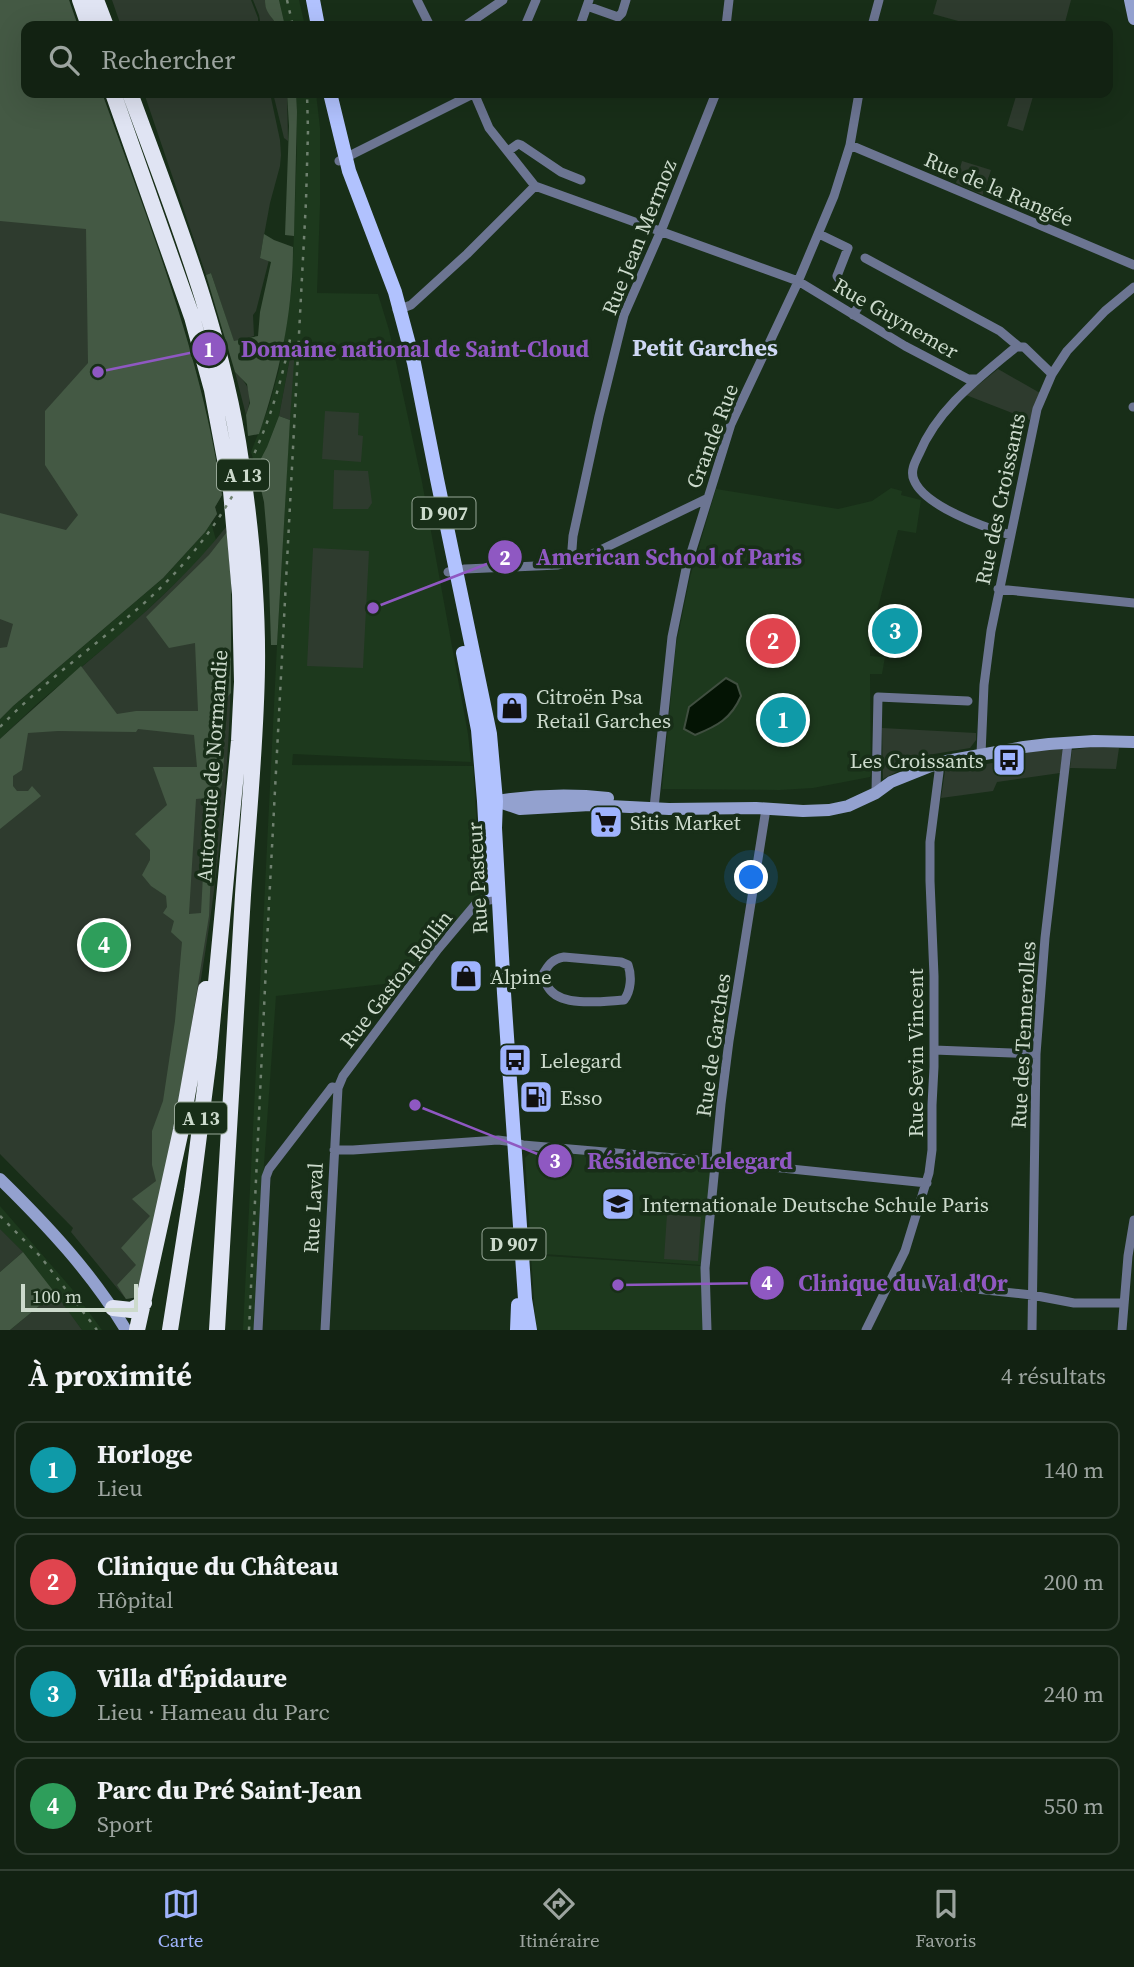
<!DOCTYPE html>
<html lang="fr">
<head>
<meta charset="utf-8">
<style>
  body { margin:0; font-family:"Source Serif 4",serif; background:#1f2f20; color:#f1f3f6 }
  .scale { position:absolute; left:21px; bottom:18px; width:117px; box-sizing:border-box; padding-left:7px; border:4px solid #ccdacc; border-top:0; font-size:19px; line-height:24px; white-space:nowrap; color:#ccdacc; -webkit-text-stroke:5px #182e18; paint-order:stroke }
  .you { position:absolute; left:752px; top:878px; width:24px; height:24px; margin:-18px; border:5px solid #fff; border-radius:50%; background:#1a73e8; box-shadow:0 0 0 10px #1a73e833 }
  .badge { display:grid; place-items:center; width:46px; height:46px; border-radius:50%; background:#9fb3fd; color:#fff; font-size:23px; font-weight:700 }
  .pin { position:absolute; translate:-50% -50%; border:4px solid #fff; box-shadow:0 2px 7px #0006 }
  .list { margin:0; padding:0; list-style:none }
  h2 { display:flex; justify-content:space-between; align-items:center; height:91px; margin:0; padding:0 28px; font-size:30px }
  h2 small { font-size:23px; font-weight:400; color:#9ca49f }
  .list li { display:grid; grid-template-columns:46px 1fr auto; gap:21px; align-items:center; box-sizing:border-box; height:98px; margin:0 14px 14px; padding:0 14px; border:2px solid #313f32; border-radius:14px }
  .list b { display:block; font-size:26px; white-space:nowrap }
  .list p { margin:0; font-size:23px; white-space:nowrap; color:#9ca49f }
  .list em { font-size:23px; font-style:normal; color:#9ca49f }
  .icon { flex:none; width:38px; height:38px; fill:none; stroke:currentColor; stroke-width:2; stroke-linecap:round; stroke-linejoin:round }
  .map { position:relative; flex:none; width:1134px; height:1330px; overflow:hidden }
  .search { position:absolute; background:#122212; box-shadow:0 7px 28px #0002; left:21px; right:21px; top:21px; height:77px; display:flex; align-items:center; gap:18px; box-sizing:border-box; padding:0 24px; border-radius:14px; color:#9ca49f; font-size:26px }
  .sheet { height:539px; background:#122212 }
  nav { display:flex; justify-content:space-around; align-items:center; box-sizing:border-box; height:98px; border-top:2px solid #313f32; background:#122212; font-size:19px; color:#9ca49f }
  nav a { display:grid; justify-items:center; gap:4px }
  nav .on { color:#9fb3fd }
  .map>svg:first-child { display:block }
  .built { fill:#1d391d }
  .green { fill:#2e3b2e }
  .forest { fill:#445944; fill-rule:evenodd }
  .water { fill:#041404; stroke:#404f40; stroke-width:2 }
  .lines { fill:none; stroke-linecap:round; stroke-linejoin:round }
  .street { stroke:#6c7592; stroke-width:9 }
  .secondary { stroke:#93a1cf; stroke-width:12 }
  .primary { stroke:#b1c2fe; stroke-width:14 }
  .highway { stroke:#e0e4f3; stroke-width:16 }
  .rail { stroke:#708270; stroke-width:2.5; stroke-dasharray:3.5 7; stroke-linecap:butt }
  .labels { text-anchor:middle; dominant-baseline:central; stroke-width:7; stroke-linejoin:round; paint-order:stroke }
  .shield { fill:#182e18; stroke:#96a696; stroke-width:2 }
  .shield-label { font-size:19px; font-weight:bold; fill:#ccdacc }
  .street-label { font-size:21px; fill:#ccdacc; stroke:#182e18 }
  .poi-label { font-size:21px; fill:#ccdacc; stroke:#182e18; text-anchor:start }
  .quarter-label { font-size:24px; font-weight:bold; fill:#cfd8f4; stroke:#182e18 }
  .leader { fill:none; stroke:#8f58c2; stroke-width:2.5 }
  .callout-dot { fill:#8f58c2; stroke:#182e18; stroke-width:2.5 }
  .mark-label { font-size:21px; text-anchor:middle; font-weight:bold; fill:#fff }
  .callout-label { font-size:23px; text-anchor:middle; font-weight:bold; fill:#8f58c2; stroke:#182e18; stroke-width:7; stroke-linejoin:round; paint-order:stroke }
</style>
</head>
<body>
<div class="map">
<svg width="1134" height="1330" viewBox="0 0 1134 1330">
  <rect width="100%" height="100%" fill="#182e18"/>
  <path class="built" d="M279,0H299L305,26H285Z
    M296,93H316L320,128V205L317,293L378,294L389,330L422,482L468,734L471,762L293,754L292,765L473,766L481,892L411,981L276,996L264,1164L255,1330H243L277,645L294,347H292L279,416L267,447L256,468L251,452L269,406L279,370L292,286L297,147Z
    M891,488L902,491L901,495L921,500L916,533L898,530L870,638V656L885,657L882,674H870L871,774L870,777L813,788L779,790L662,789L676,645L690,577L716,489L838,509L872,501Z
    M211,522L216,540L201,559L127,629L38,703L0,739V719L13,706L163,578L186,553Z
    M534,1149L705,1165L711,1174L701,1265L544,1254L530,1234L525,1158Z
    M0,1206L72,1289L102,1330H82L23,1252L0,1229Z
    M531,1255L702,1266L704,1330H536Z"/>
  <path class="green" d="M0,0H69L78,26H26V93H102C150,226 200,354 222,495L215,507L217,514L205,532L163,578L13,706L0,719Z
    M112,0H251L258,18V26H121Z
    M253,0H265C266,14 272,15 277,26H261L259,15Z
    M937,0H1071L1064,26H976L933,14Z
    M144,93H270L280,140L281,155L280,166L270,203L260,257L269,260L256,311L253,315L254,336L234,342L211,273L206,275Z
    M273,93H287L288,141L284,138Z
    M1017,93H1034L1023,131L1007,126Z
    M962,161L991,170L983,195L956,183Z
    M292,347H295L290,420L279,416Z
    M998,369L1040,393L1030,420L966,395Z
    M235,372C250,385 253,396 246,415Z
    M325,411L359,413L358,435L363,436L361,462L322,459Z
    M334,470L368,471L372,503L368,509H333Z
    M226,527C241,699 221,870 191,1038C183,1087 176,1136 165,1184C157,1222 147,1260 138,1297L126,1299L71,1232L73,1228L0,1154V739C75,668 162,608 226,527Z
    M313,548L369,551L363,668L307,666Z
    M882,728L976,733V740L970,748L928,755L883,779Z
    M1092,747L1119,748L1116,769L1070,768L1072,750Z
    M1061,749L1063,750L1060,773L997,782L993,791L941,798L945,771L1010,760L1027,752Z
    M667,1214L701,1217L698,1261L664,1259Z
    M0,1229L23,1252L0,1272Z
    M55,1293L82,1330H10Z"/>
  <path class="forest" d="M0,0H69L78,26H26V93H102C150,226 201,354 222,495L215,507L217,514L205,532L163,578L13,706L0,719V648L7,647L13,624L0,619V513L66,530L78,515L45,465V411L88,363L86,229L0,221Z
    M265,0H279L285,26H277C272,15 265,14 265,0Z
    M287,93H296L297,112L294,236L285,235L289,126Z
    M264,234L274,240L293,247C293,311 280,373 259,434L248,436L246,415L250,403L247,384L235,372L206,275L211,273L234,341L258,336L260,312L271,262L260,258Z
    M279,416L290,420L277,645H271L268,549L264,502L256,468L267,447Z
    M227,532L231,582V693L220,704L224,757L222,785L214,799L209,916L166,1183L138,1297L126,1299L117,1285L136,1265L121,1248L150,1216L132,1199L156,1181L152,1165V1131L163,1101L175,1021L182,942L171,932L174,921L163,913L167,907L166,896L151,886L142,875L150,860V850L135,834L167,805L153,767H197L194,735L138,729L136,732L58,731L28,733L22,770L13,776V786L17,791H28L32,786L41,796L0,829V739L81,666L117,714L136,711H198L195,643L169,648L146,617L209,555ZM207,798L201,913L189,914L196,799Z
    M23,1252L55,1293L10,1330H0V1272Z"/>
  <path class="water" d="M726,678L737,684L741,696C731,719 717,726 695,735L684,729L689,707Z"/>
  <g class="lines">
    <path class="street" d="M417,0L430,26
      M587,6L618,17L622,13L626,0
      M465,26L503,0
      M525,26L536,0
      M580,26L589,0
      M726,26L729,0
      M872,26L879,0
      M474,93L489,128L535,186L798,281L905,346L968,379H977
      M850,145L1134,265
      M508,151L518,144L521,145L561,172L581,180
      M339,161L475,93
      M819,234L848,248L837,276C843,287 856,293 860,304L853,315
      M865,258L1000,331L1018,346
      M397,310L411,305L467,254L535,186
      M1133,407H1134
      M1010,535C984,527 924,506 914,480C910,471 915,462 919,454C938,408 979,378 1016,347H1024L1052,374
      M571,562L573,536L599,416L624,315L663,226L716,93
      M448,572L465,569L558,565L586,557L706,499
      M998,589L1134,603
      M981,754L984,685L991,631L1037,409L1052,374L1067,351L1105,311L1134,287
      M876,793L878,697L968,701
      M654,808L672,637L686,569L731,424L797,284L834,196L850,145L859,93
      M564,957L621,962L628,965C632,976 631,991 624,1000C605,1001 565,1007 551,991C547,987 545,981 542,976C548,965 552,959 564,957Z
      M495,976H542
      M934,1050L1036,1054
      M334,1150H353L498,1140L514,1142L523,1145L722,1162L927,1183
      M891,1280L1032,1295L1074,1303H1124
      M258,1330L266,1177L269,1169L329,1091L332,1087L338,1088
      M325,1330L338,1088L343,1076L438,949L475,905L482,900H490
      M707,1330L705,1268L721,1104L729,1041L766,809
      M866,1330L905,1251L929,1173L932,1150V1105L934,1067V976L930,881V842L939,772L937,764
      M1032,1330L1036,1054L1045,938L1068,742
      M1122,1330L1128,1256L1134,1220"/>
    <path class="secondary" d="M1130,0L1134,19
      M496,801L520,809L590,805L669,809L756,808L803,811L829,810L848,806L876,793L891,782L941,762L1024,747L1049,744L1094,741L1134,742
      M497,801C534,795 571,794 608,798
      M0,1179C47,1225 92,1273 126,1330"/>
    <path class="primary" d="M313,0L318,26
      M330,93L349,171L395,292L414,363L437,479L490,734L496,801L495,828L504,993L525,1299L530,1330
      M463,653L478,730L484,801L489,890
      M517,1330L518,1305"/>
    <path class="highway" d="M80,0L89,26
      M96,0L106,26
      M113,93L192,317L212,390L231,491L240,594L242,682L239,741L219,951L209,1057L192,1190L170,1330
      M130,93C174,213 223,334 241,461C251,529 258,599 257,668C256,744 248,820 243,895C234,1040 225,1185 217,1330
      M113,1308L131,1310L144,1303
      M137,1330L181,1130L206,989"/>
    <path class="rail" d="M287,0L293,26
      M0,727C43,682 95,646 142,605C225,532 271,441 291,334
      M0,1216L40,1256L97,1330
      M249,1330L268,923L306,201L308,131L307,93"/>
  </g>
  <defs>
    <symbol id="shop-square" viewBox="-11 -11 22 22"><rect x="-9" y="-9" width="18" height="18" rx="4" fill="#9fb3fd" stroke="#182e18"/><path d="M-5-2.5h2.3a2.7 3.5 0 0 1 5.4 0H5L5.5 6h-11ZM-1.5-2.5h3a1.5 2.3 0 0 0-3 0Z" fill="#111"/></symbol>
    <symbol id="bus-square" viewBox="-11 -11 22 22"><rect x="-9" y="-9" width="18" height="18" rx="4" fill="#9fb3fd" stroke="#182e18"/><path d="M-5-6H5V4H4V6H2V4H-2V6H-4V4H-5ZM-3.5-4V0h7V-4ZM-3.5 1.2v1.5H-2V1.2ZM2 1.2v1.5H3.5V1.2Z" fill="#111"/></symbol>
    <symbol id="supermarket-square" viewBox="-11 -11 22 22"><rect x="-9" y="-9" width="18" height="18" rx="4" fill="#9fb3fd" stroke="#182e18"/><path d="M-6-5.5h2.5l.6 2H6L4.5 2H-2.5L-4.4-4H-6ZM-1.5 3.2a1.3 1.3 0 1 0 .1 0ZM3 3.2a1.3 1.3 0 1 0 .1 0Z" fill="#111"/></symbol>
    <symbol id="fuel-square" viewBox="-11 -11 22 22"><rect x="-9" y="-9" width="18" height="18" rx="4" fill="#9fb3fd" stroke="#182e18"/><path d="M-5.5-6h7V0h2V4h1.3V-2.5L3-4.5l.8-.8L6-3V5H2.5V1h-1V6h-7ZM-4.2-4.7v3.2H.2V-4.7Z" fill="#111"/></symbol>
    <symbol id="school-square" viewBox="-11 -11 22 22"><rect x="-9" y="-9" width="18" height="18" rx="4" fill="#9fb3fd" stroke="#182e18"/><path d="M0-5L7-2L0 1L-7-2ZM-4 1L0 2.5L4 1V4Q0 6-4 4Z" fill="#111"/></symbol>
  </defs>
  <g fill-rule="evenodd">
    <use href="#shop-square" x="493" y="689" width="38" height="38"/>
    <use href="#bus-square" x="990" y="741" width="38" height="38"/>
    <use href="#supermarket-square" x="587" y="803" width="38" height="38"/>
    <use href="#shop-square" x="447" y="957" width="38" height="38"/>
    <use href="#bus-square" x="496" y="1041" width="38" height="38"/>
    <use href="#fuel-square" x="517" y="1078" width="38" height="38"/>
    <use href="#school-square" x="599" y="1185" width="38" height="38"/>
  </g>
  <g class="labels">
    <g class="shield">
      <rect x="217" y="459.5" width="52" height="31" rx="5"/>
      <rect x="412.5" y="497.5" width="63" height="31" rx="5"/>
      <rect x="175" y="1102.5" width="52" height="31" rx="5"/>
      <rect x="482.5" y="1228.5" width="63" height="31" rx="5"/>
    </g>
    <g class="shield-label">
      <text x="243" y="475">A 13</text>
      <text x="444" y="513">D 907</text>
      <text x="201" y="1118">A 13</text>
      <text x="514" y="1244">D 907</text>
    </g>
    <g class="street-label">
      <text transform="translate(999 189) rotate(23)">Rue de la Rangée</text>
      <text transform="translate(639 237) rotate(-68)">Rue Jean Mermoz</text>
      <text transform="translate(896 318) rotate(30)">Rue Guynemer</text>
      <text transform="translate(712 436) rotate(-69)">Grande Rue</text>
      <text transform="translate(1000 499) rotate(-78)">Rue des Croissants</text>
      <text transform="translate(212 766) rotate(-86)">Autoroute de Normandie</text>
      <text transform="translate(477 878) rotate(-93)">Rue Pasteur</text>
      <text transform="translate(396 979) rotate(-52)">Rue Gaston Rollin</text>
      <text transform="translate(1023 1035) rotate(-87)">Rue des Tennerolles</text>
      <text transform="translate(713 1045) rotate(-82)">Rue de Garches</text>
      <text transform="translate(915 1053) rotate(-90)">Rue Sevin Vincent</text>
      <text transform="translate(313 1208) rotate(-87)">Rue Laval</text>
    </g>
    <g class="poi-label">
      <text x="536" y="696">Citroën Psa<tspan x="536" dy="24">Retail Garches</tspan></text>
      <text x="984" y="760" text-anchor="end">Les Croissants</text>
      <text x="630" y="822">Sitis Market</text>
      <text x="490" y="976">Alpine</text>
      <text x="540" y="1060">Lelegard</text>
      <text x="560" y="1097">Esso</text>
      <text x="642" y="1204">Internationale Deutsche Schule Paris</text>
    </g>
    <g class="quarter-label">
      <text x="705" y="347">Petit Garches</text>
    </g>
  </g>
  <path class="leader" d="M98 372L209 349M373 608L505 557M415 1105L555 1161M618 1285L767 1283"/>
  <g class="callout-dot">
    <circle cx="98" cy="372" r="7"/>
    <circle cx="373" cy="608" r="7"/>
    <circle cx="415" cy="1105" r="7"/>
    <circle cx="618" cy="1285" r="7"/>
    <circle cx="209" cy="349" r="18"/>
    <circle cx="505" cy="557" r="18"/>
    <circle cx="555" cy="1161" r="18"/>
    <circle cx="767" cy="1283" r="18"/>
  </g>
  <g class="mark-label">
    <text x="209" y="357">1</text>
    <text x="505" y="565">2</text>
    <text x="555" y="1168">3</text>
    <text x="767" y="1290">4</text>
  </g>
  <g class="callout-label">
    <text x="415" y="357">Domaine national de Saint-Cloud</text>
    <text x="669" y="565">American School of Paris</text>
    <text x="690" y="1169">Résidence Lelegard</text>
    <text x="903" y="1291">Clinique du Val d'Or</text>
  </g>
</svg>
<div class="scale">100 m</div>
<div class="you"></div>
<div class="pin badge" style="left:783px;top:720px;background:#0f9aa8">1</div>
<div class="pin badge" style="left:773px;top:641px;background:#e0444e">2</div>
<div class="pin badge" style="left:895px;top:631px;background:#0f9aa8">3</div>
<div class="pin badge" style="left:104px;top:945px;background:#2e9e5b">4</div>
<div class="search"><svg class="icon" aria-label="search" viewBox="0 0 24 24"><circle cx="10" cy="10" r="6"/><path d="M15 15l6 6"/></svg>Rechercher</div>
</div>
<section class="sheet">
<h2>À proximité<small>4 résultats</small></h2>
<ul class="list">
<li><span class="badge" style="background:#0f9aa8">1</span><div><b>Horloge</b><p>Lieu</p></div><em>140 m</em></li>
<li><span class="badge" style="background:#e0444e">2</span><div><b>Clinique du Château</b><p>Hôpital</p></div><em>200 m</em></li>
<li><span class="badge" style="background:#0f9aa8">3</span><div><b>Villa d'Épidaure</b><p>Lieu · Hameau du Parc</p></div><em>240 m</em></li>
<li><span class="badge" style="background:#2e9e5b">4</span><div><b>Parc du Pré Saint-Jean</b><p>Sport</p></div><em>550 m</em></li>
</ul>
</section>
<nav>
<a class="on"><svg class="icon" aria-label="map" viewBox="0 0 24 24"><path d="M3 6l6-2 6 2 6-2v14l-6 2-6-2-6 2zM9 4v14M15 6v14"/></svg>Carte</a>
<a><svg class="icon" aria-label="directions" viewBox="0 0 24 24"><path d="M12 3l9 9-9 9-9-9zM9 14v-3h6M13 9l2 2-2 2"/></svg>Itinéraire</a>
<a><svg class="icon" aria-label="saved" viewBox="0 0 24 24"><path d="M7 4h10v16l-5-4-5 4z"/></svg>Favoris</a>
</nav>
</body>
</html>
